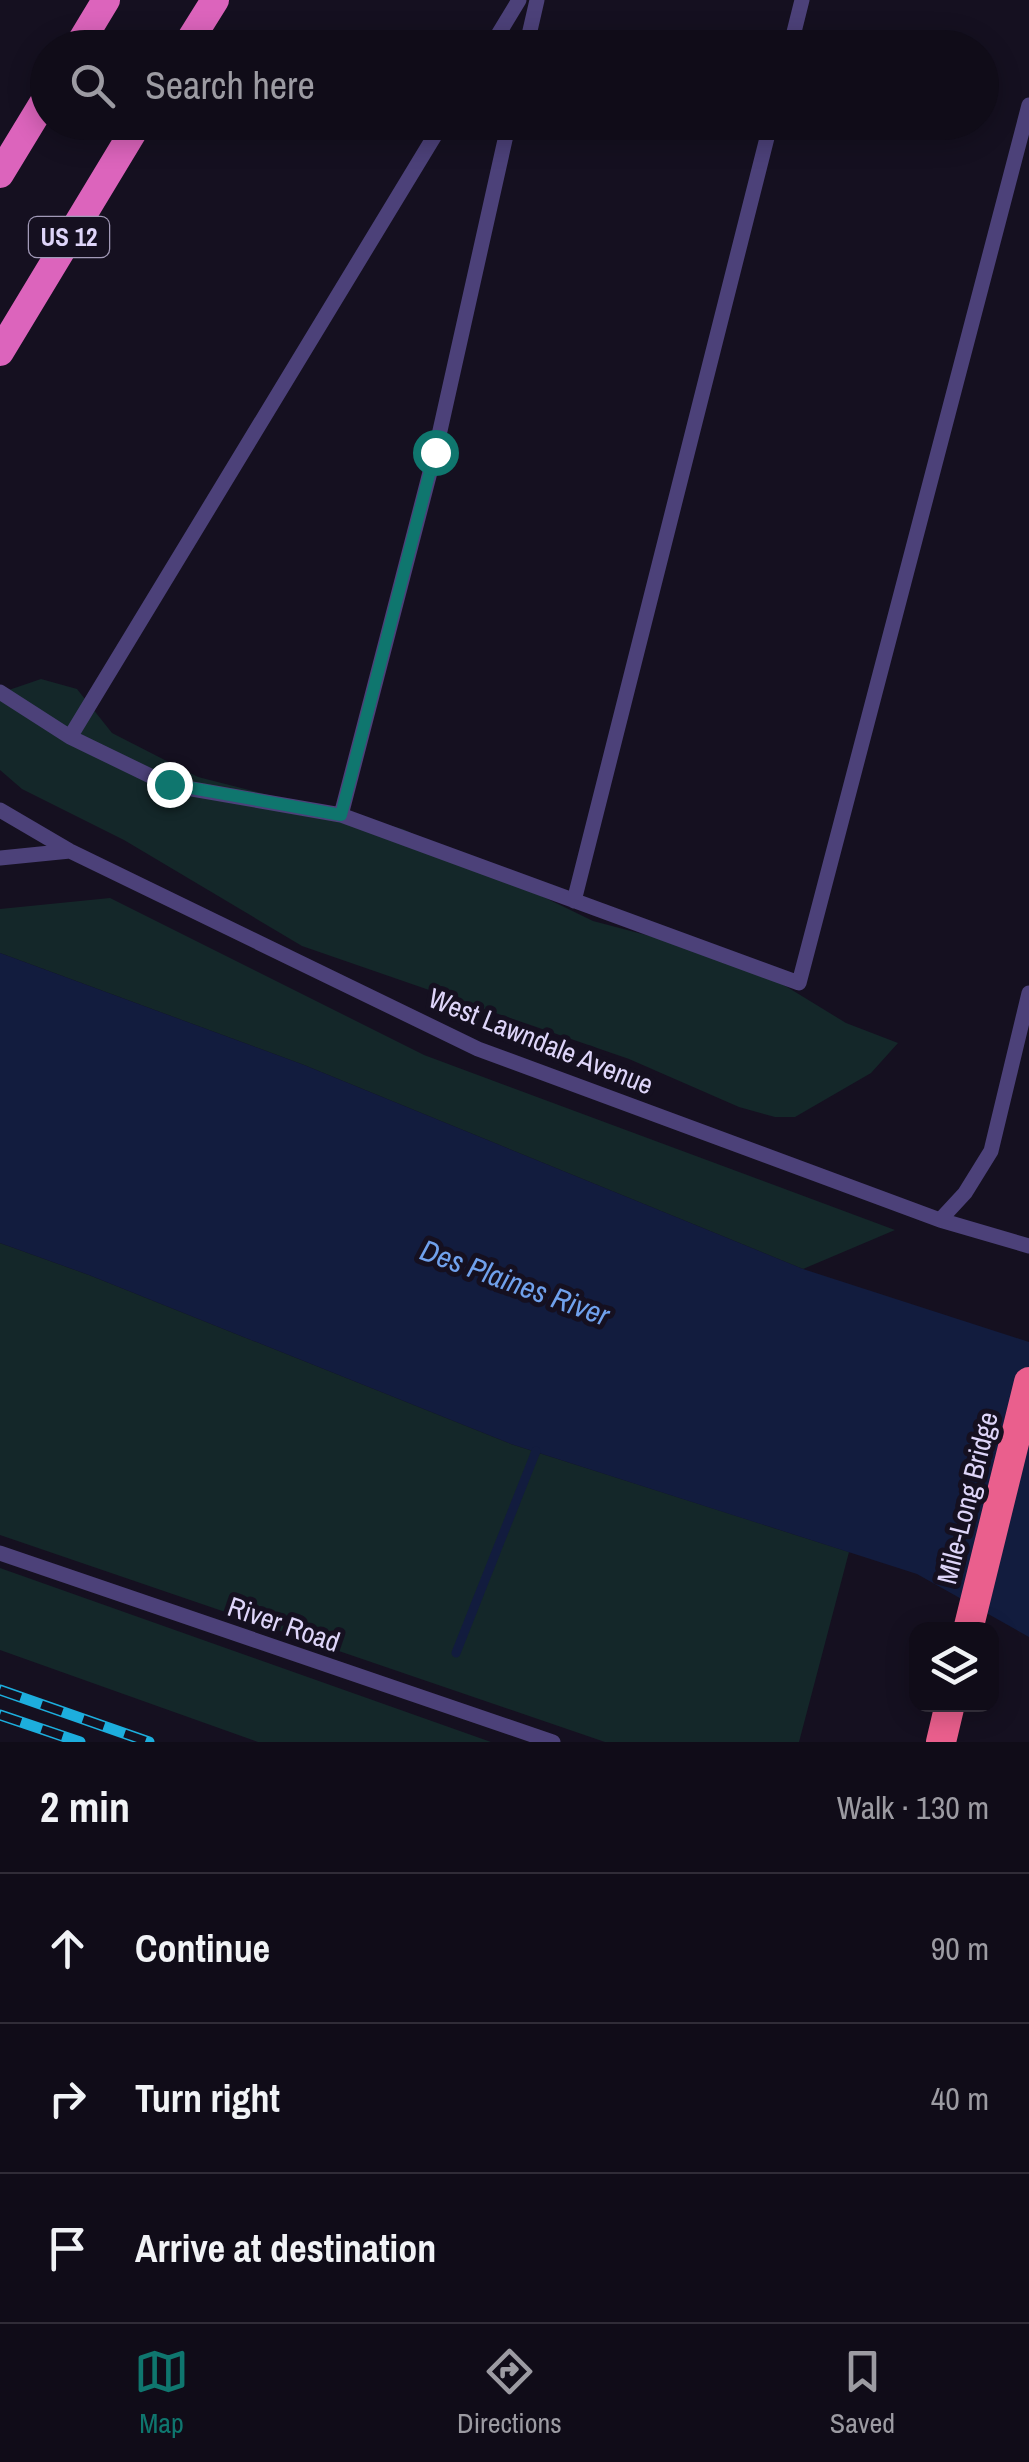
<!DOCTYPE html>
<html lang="en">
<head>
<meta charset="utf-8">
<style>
  body { margin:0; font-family:"Archivo Narrow",sans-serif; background:#1e1a25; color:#f1f3f6 }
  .controls { position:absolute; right:30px; bottom:30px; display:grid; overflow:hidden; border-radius:20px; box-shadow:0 5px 25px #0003 }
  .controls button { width:90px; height:90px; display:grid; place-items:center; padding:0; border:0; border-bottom:2px solid #302c37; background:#100c18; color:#f1f3f6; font:50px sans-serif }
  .stop { position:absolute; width:30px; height:30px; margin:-22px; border:8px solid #0f766e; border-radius:50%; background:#fff }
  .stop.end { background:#0f766e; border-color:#fff; box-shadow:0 2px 10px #0008 }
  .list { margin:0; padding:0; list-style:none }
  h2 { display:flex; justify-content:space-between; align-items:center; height:130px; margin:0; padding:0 40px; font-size:42px }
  h2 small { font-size:32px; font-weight:400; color:#9c9ba2 }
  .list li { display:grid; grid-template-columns:65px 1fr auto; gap:30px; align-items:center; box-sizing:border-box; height:150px; padding:0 40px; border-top:2px solid #302c37 }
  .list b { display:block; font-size:38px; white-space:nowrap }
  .list em { font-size:32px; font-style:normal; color:#9c9ba2 }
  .icon { flex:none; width:55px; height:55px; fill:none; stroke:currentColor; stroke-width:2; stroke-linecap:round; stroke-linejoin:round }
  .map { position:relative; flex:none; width:1029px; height:1742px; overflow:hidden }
  .search { position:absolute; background:#100c18; box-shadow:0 5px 25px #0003; left:30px; right:30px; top:30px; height:110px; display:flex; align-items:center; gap:25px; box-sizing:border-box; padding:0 35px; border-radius:55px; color:#9c9ba2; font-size:38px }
  .sheet { height:580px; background:#100c18 }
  nav { display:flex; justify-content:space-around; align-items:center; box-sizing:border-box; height:140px; border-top:2px solid #302c37; background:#100c18; font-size:28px; color:#9c9ba2 }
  nav a { display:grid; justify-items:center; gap:5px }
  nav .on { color:#0f766e }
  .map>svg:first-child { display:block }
  .green { fill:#142729 }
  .water { fill:#121c3e }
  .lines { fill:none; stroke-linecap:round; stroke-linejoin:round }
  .stream { stroke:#121c3e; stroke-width:9 }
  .service { stroke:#4c4179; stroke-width:15 }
  .trunk { stroke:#dc64bc; stroke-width:28 }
  .motorway { stroke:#ea5f8d; stroke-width:30 }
  .rail-casing { stroke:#1daedd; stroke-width:11 }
  .rail { stroke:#151020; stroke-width:8; stroke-dasharray:22; stroke-linecap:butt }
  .route { stroke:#0f766e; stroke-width:12 }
  .labels { text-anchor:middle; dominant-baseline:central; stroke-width:10; stroke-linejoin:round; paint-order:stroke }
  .shield { fill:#151020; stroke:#a29ab8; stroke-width:2.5 }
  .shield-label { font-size:25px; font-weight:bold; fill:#ded5f9 }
  .street-label { font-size:28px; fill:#ded5f9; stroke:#151020 }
  .water-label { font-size:30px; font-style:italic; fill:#70a1ec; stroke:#151020 }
</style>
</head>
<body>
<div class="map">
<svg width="1029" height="1742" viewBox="0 0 1029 1742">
  <rect width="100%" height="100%" fill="#151020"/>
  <path class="green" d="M41,679L77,689L112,733L198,777L403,829L593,921L684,945L774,979L846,1023L898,1043L871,1073L795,1117H775L739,1107L629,1059L302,946L124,840L22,789L0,770V693Z
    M110,898L424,1055L895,1230L803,1269L304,1065L0,953V909Z
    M0,1243L89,1275L511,1444L849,1552L799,1742H605L0,1535Z
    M0,1568L491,1742H258L0,1650Z"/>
  <path class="water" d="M0,953L304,1065L803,1269L1029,1342V1637L917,1574L511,1444L89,1275L0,1243Z"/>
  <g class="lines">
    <path class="stream" d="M456,1653L536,1451"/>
    <path class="service" d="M490,48L519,0
      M526,48L537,0
      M790,48L802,0
      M509,122L435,453L341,815L799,983L1029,105
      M0,692L70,737L443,122
      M70,737L169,785L341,815
      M0,810L70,851L478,1049L940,1220L1029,1246
      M0,858L70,851
      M574,901L771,122
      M940,1220L965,1193L991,1151L1029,993
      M0,1553L553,1742"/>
    <path class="trunk" d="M77,48L106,0
      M185,48L215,0
      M0,174L48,95
      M0,352L139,122"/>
    <path class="motorway" d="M968,1630L1029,1382
      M941,1742L950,1704"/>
    <defs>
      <path id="rail" d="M0,1690L149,1742
        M0,1715L80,1742"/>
    </defs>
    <use href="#rail" class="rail-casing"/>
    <use href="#rail" class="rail"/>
  </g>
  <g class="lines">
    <path class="route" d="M169,784L341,815L435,452"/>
  </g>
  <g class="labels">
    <rect class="shield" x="29" y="217" width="80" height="40" rx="8"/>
    <g class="shield-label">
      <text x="69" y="237">US 12</text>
    </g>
    <g class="street-label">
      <text transform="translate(541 1041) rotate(22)">West Lawndale Avenue</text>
      <text transform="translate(967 1498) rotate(-76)">Mile-Long Bridge</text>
      <text transform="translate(284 1624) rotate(19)">River Road</text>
    </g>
    <g class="water-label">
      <text transform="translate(515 1282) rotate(20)">Des Plaines River</text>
    </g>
  </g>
</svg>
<div class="controls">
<button><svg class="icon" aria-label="layers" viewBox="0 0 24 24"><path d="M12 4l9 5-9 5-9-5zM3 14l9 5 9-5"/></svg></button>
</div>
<div class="stop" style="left:435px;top:452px"></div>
<div class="stop end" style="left:169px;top:784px"></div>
<div class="search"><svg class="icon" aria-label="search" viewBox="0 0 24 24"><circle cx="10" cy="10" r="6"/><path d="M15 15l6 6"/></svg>Search here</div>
</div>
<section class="sheet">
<h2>2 min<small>Walk · 130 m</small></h2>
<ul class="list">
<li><svg class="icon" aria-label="ahead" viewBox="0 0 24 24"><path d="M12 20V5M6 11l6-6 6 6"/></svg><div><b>Continue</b></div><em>90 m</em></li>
<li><svg class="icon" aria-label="right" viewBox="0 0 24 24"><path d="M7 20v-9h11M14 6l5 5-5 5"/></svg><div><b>Turn right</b></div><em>40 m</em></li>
<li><svg class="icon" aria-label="arrive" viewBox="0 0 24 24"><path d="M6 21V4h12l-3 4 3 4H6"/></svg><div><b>Arrive at destination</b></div></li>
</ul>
</section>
<nav>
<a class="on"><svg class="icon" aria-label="map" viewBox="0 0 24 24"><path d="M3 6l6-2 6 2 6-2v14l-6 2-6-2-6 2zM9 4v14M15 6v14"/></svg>Map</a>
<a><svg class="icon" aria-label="directions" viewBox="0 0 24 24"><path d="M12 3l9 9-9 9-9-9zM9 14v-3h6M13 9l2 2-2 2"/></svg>Directions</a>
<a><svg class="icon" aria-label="saved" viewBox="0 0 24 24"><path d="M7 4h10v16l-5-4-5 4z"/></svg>Saved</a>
</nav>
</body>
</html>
